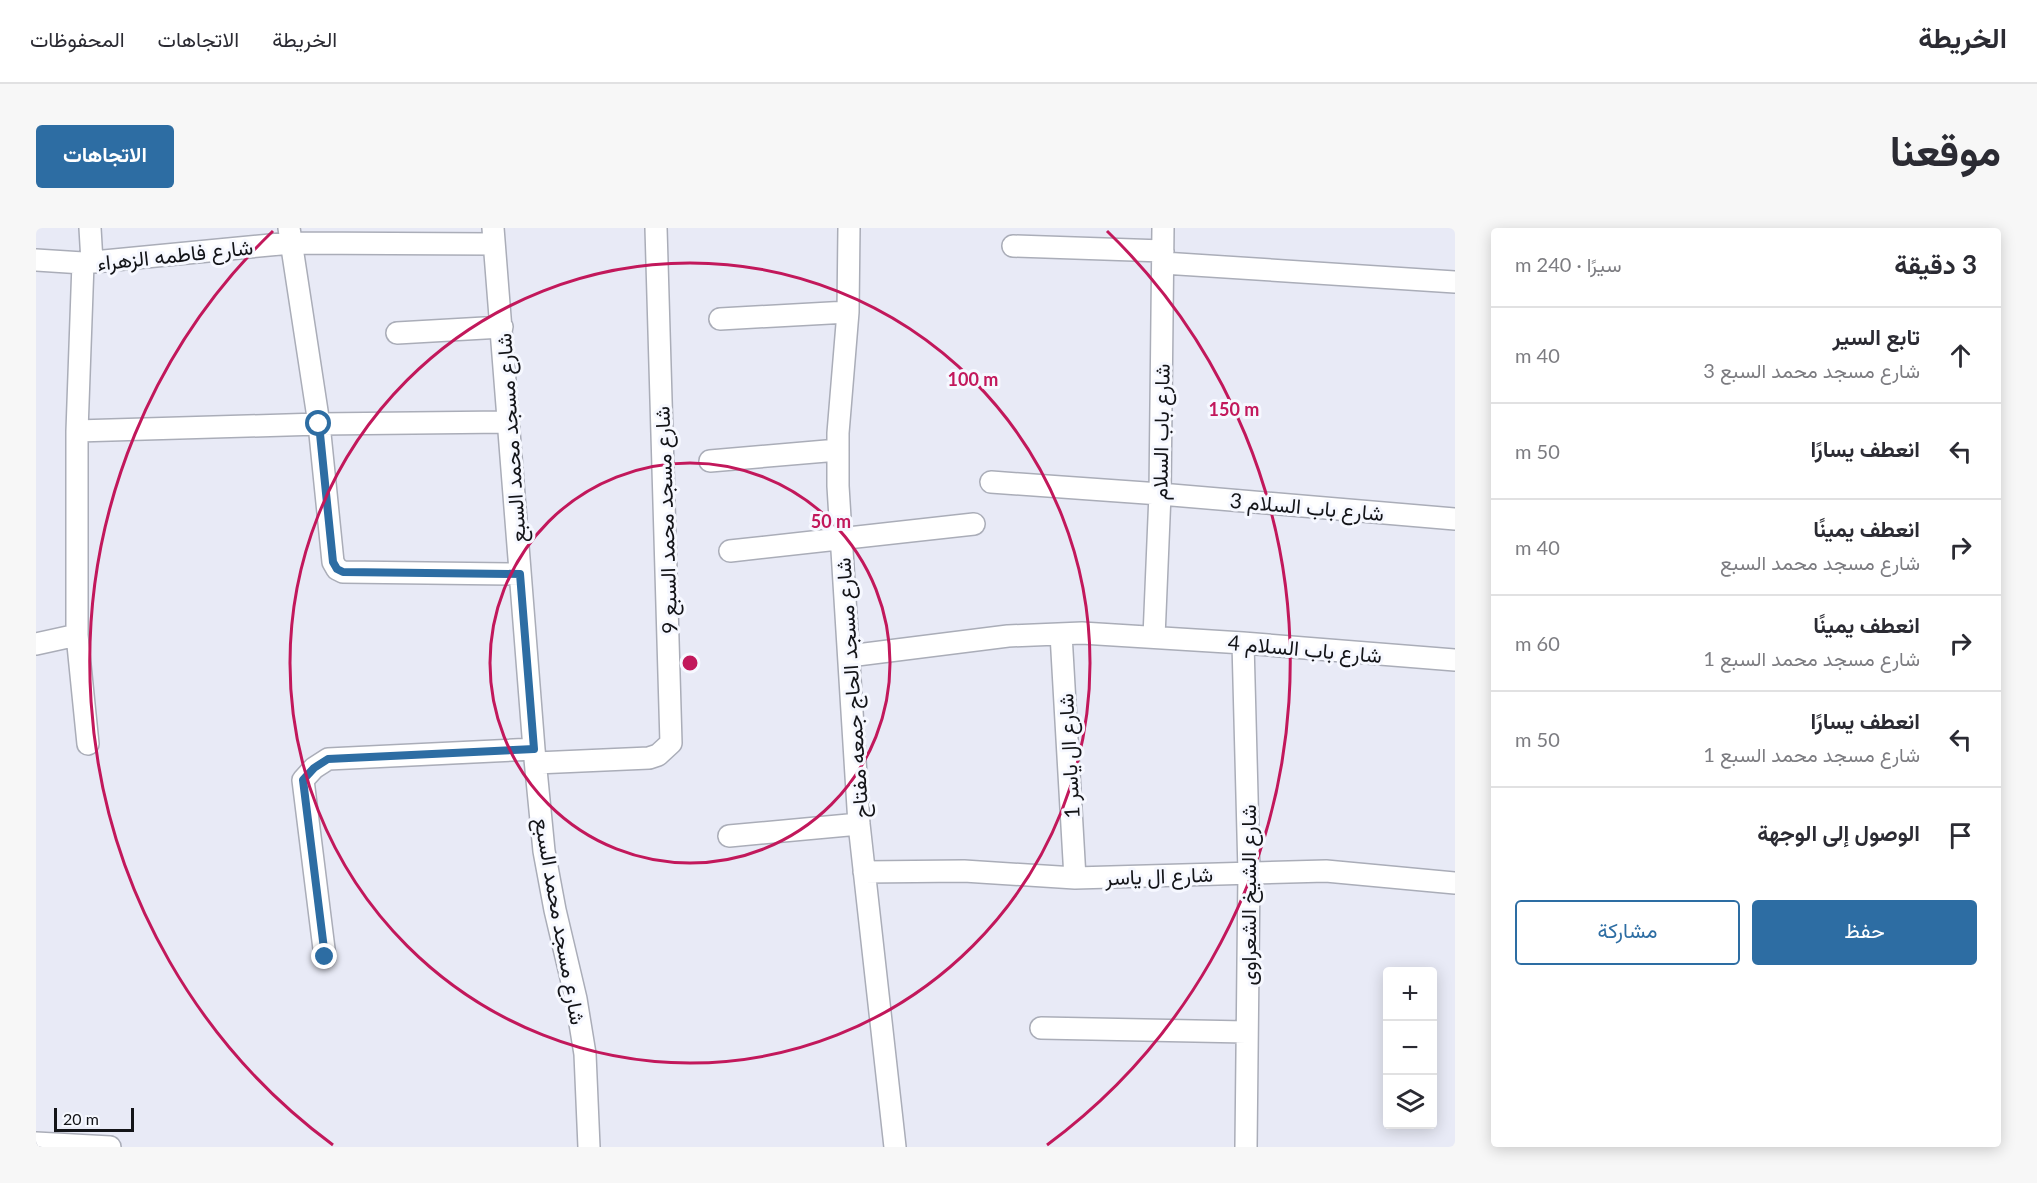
<!DOCTYPE html>
<html lang="ar">
<head>
<meta charset="utf-8">
<style>
  body { margin:0; font-family:Lato,Vazirmatn,sans-serif; background:#f7f7f7; color:#2b2b33; direction:rtl }
  .controls { position:absolute; right:18px; bottom:18px; display:grid; overflow:hidden; border-radius:6px; box-shadow:0 3px 15px #0003 }
  .controls button { width:54px; height:54px; display:grid; place-items:center; padding:0; border:0; border-bottom:2px solid #e1e1e2; background:#fff; color:#2b2b33; font:30px sans-serif }
  .scale { position:absolute; left:18px; bottom:15px; width:80px; box-sizing:border-box; padding-left:6px; border:3px solid #131418; border-top:0; font-size:16px; line-height:21px; white-space:nowrap; color:#131418; -webkit-text-stroke:4px #f6f8ff; paint-order:stroke }
  .stop { position:absolute; width:18px; height:18px; margin:-14px; border:4px solid #2d6da3; border-radius:50%; background:#fff }
  .stop.end { background:#2d6da3; border-color:#fff; box-shadow:0 2px 6px #0008 }
  .list { margin:0; padding:0; list-style:none }
  h2 { display:flex; justify-content:space-between; align-items:center; height:78px; margin:0; padding:0 24px; font-size:26px }
  h2 small { font-size:20px; font-weight:400; color:#7c7c81 }
  .list li { display:grid; grid-template-columns:39px 1fr auto; gap:18px; align-items:center; box-sizing:border-box; height:96px; padding:0 24px; border-top:2px solid #e1e1e2 }
  .list b { display:block; font-size:22px; white-space:nowrap }
  .list p { margin:0; font-size:20px; white-space:nowrap; color:#7c7c81 }
  .list em { font-size:20px; font-style:normal; color:#7c7c81 }
  .actions { display:flex; gap:12px; padding:18px 24px }
  .actions a { flex:1; padding:14px 0; border:2px solid #2d6da3; border-radius:6px; text-align:center; font-size:21px; color:#2d6da3 }
  .actions .main { background:#2d6da3; color:#fff }
  .icon { flex:none; width:33px; height:33px; fill:none; stroke:currentColor; stroke-width:2; stroke-linecap:round; stroke-linejoin:round }
  .map { position:relative; flex:none; width:1419px; height:919px; overflow:hidden; direction:ltr; border-radius:6px }
  header { display:flex; align-items:center; gap:36px; box-sizing:border-box; height:84px; padding:0 30px; background:#fff; border-bottom:2px solid #e1e1e2 }
  header strong { font-size:28px }
  nav { display:flex; gap:33px; margin-inline-start:auto; font-size:21px }
  .intro { display:flex; align-items:center; justify-content:space-between; box-sizing:border-box; height:144px; padding:0 36px }
  h1 { margin:0; font-size:42px }
  .button { padding:15px 27px; border-radius:6px; background:#2d6da3; color:#fff; font-size:21px; font-weight:700 }
  main { display:flex; gap:36px; padding:0 36px }
  aside { flex:1; background:#fff; border-radius:6px; box-shadow:0 3px 15px #0003 }
  .map>svg:first-child { display:block }
  .lines { fill:none; stroke-linecap:round; stroke-linejoin:round }
  .minor-casing { stroke:#aaadb8; stroke-width:24 }
  .minor { stroke:#fff; stroke-width:21 }
  .route { stroke:#2d6da3; stroke-width:8 }
  .ring { fill:none; stroke:#c2185b; stroke-width:3 }
  .labels { text-anchor:middle; dominant-baseline:central; stroke-width:6; stroke-linejoin:round; paint-order:stroke }
  .street-label { font-size:21px; fill:#131418; stroke:#f6f8ff }
  .centre { fill:#c2185b; stroke:#f6f8ff; stroke-width:3 }
  .ring-label { font-size:18px; text-anchor:middle; font-weight:bold; fill:#c2185b; stroke:#f6f8ff; stroke-width:6; stroke-linejoin:round; paint-order:stroke }
</style>
</head>
<body>
<header>
<strong>الخريطة</strong>
<nav><a>الخريطة</a><a>الاتجاهات</a><a>المحفوظات</a></nav>
</header>
<div class="intro"><h1>موقعنا</h1><a class="button">الاتجاهات</a></div>
<main>
<aside>
<h2>3 دقيقة<small>سيرًا · 240 m</small></h2>
<ul class="list">
<li><svg class="icon" aria-label="ahead" viewBox="0 0 24 24"><path d="M12 20V5M6 11l6-6 6 6"/></svg><div><b>تابع السير</b><p>شارع مسجد محمد السبع 3</p></div><em>40 m</em></li>
<li><svg class="icon" aria-label="left" viewBox="0 0 24 24"><path d="M17 20v-9H6M10 6l-5 5 5 5"/></svg><div><b>انعطف يسارًا</b></div><em>50 m</em></li>
<li><svg class="icon" aria-label="right" viewBox="0 0 24 24"><path d="M7 20v-9h11M14 6l5 5-5 5"/></svg><div><b>انعطف يمينًا</b><p>شارع مسجد محمد السبع</p></div><em>40 m</em></li>
<li><svg class="icon" aria-label="right" viewBox="0 0 24 24"><path d="M7 20v-9h11M14 6l5 5-5 5"/></svg><div><b>انعطف يمينًا</b><p>شارع مسجد محمد السبع 1</p></div><em>60 m</em></li>
<li><svg class="icon" aria-label="left" viewBox="0 0 24 24"><path d="M17 20v-9H6M10 6l-5 5 5 5"/></svg><div><b>انعطف يسارًا</b><p>شارع مسجد محمد السبع 1</p></div><em>50 m</em></li>
<li><svg class="icon" aria-label="arrive" viewBox="0 0 24 24"><path d="M6 21V4h12l-3 4 3 4H6"/></svg><div><b>الوصول إلى الوجهة</b></div></li>
</ul>
<div class="actions"><a class="main">حفظ</a><a>مشاركة</a></div>
</aside>
<div class="map">
<svg width="1419" height="919" viewBox="0 0 1419 919">
  <rect width="100%" height="100%" fill="#e8eaf6"/>
  <g class="lines">
    <defs>
      <path id="minor" d="M54,0L56,34
        M253,0L283,196L297,334L301,341L307,344L484,346
        M457,0L498,521L508,623L519,682L540,771L549,826L553,919
        M813,0L812,84L802,205V258L823,596L859,919
        M977,18L1127,23
        M0,32L47,35L255,15L457,16
        M47,35L41,203V407L52,516
        M1127,35L1419,54
        M684,91L812,84
        M361,105L466,99
        M41,203L283,196L471,194
        M674,233L802,222
        M955,254L1124,266L1419,291
        M694,323L938,296
        M1025,406L1039,650
        M1118,409L1124,266L1127,0
        M1207,415L1213,644L1210,919
        M0,416L41,407
        M813,428L972,408L1046,405L1207,415L1419,432
        M500,535L613,530L622,527L635,515L620,0
        M693,608L823,596
        M828,644L928,643L1039,650L1290,643L1419,655
        M289,729L267,552L278,540L292,531L498,521
        M1005,800L1210,804
        M0,915L74,919"/>
    </defs>
    <use href="#minor" class="minor-casing"/>
    <use href="#minor" class="minor"/>
  </g>
  <g class="lines">
    <path class="route" d="M283,196L297,334L301,341L307,344L484,346L498,521L292,531L278,540L267,552L289,729"/>
  </g>
  <g class="ring">
    <circle cx="654" cy="435" r="200"/>
    <circle cx="654" cy="435" r="400"/>
    <path d="M297 917A600 600 0 0 1 237 3M1071 3A600 600 0 0 1 1011 917"/>
  </g>
  <g class="labels">
    <g class="street-label">
      <text transform="translate(139 26) rotate(-6)">شارع فاطمه الزهراء</text>
      <text transform="translate(1124 204) rotate(-89)">شارع باب السلام</text>
      <text transform="translate(474 210) rotate(-94)">شارع مسجد محمد السبع</text>
      <text transform="translate(1271 278) rotate(5)">شارع باب السلام 3</text>
      <text transform="translate(629 292) rotate(-92)">شارع مسجد محمد السبع 9</text>
      <text transform="translate(1269 420) rotate(5)">شارع باب السلام 4</text>
      <text transform="translate(815 460) rotate(-94)">شارع مسجد الحاج جمعه مفتاح</text>
      <text transform="translate(1032 528) rotate(-93)">شارع ال ياسر 1</text>
      <text transform="translate(1123 647) rotate(-2)">شارع ال ياسر</text>
      <text transform="translate(1211 667) rotate(-90)">شارع الشيخ الشعراوى</text>
      <text transform="translate(525 693) rotate(80)">شارع مسجد محمد السبع</text>
    </g>
  </g>
  <circle cx="654" cy="435" r="9" class="centre"/>
  <g class="ring-label">
    <text x="937" y="158">100 m</text>
    <text x="1198" y="188">150 m</text>
    <text x="795" y="300">50 m</text>
  </g>
</svg>
<div class="controls">
<button>+</button>
<button>−</button>
<button><svg class="icon" aria-label="layers" viewBox="0 0 24 24"><path d="M12 4l9 5-9 5-9-5zM3 14l9 5 9-5"/></svg></button>
</div>
<div class="scale">20 m</div>
<div class="stop" style="left:283px;top:196px"></div>
<div class="stop end" style="left:289px;top:729px"></div>
</div>
</main>
</body>
</html>
